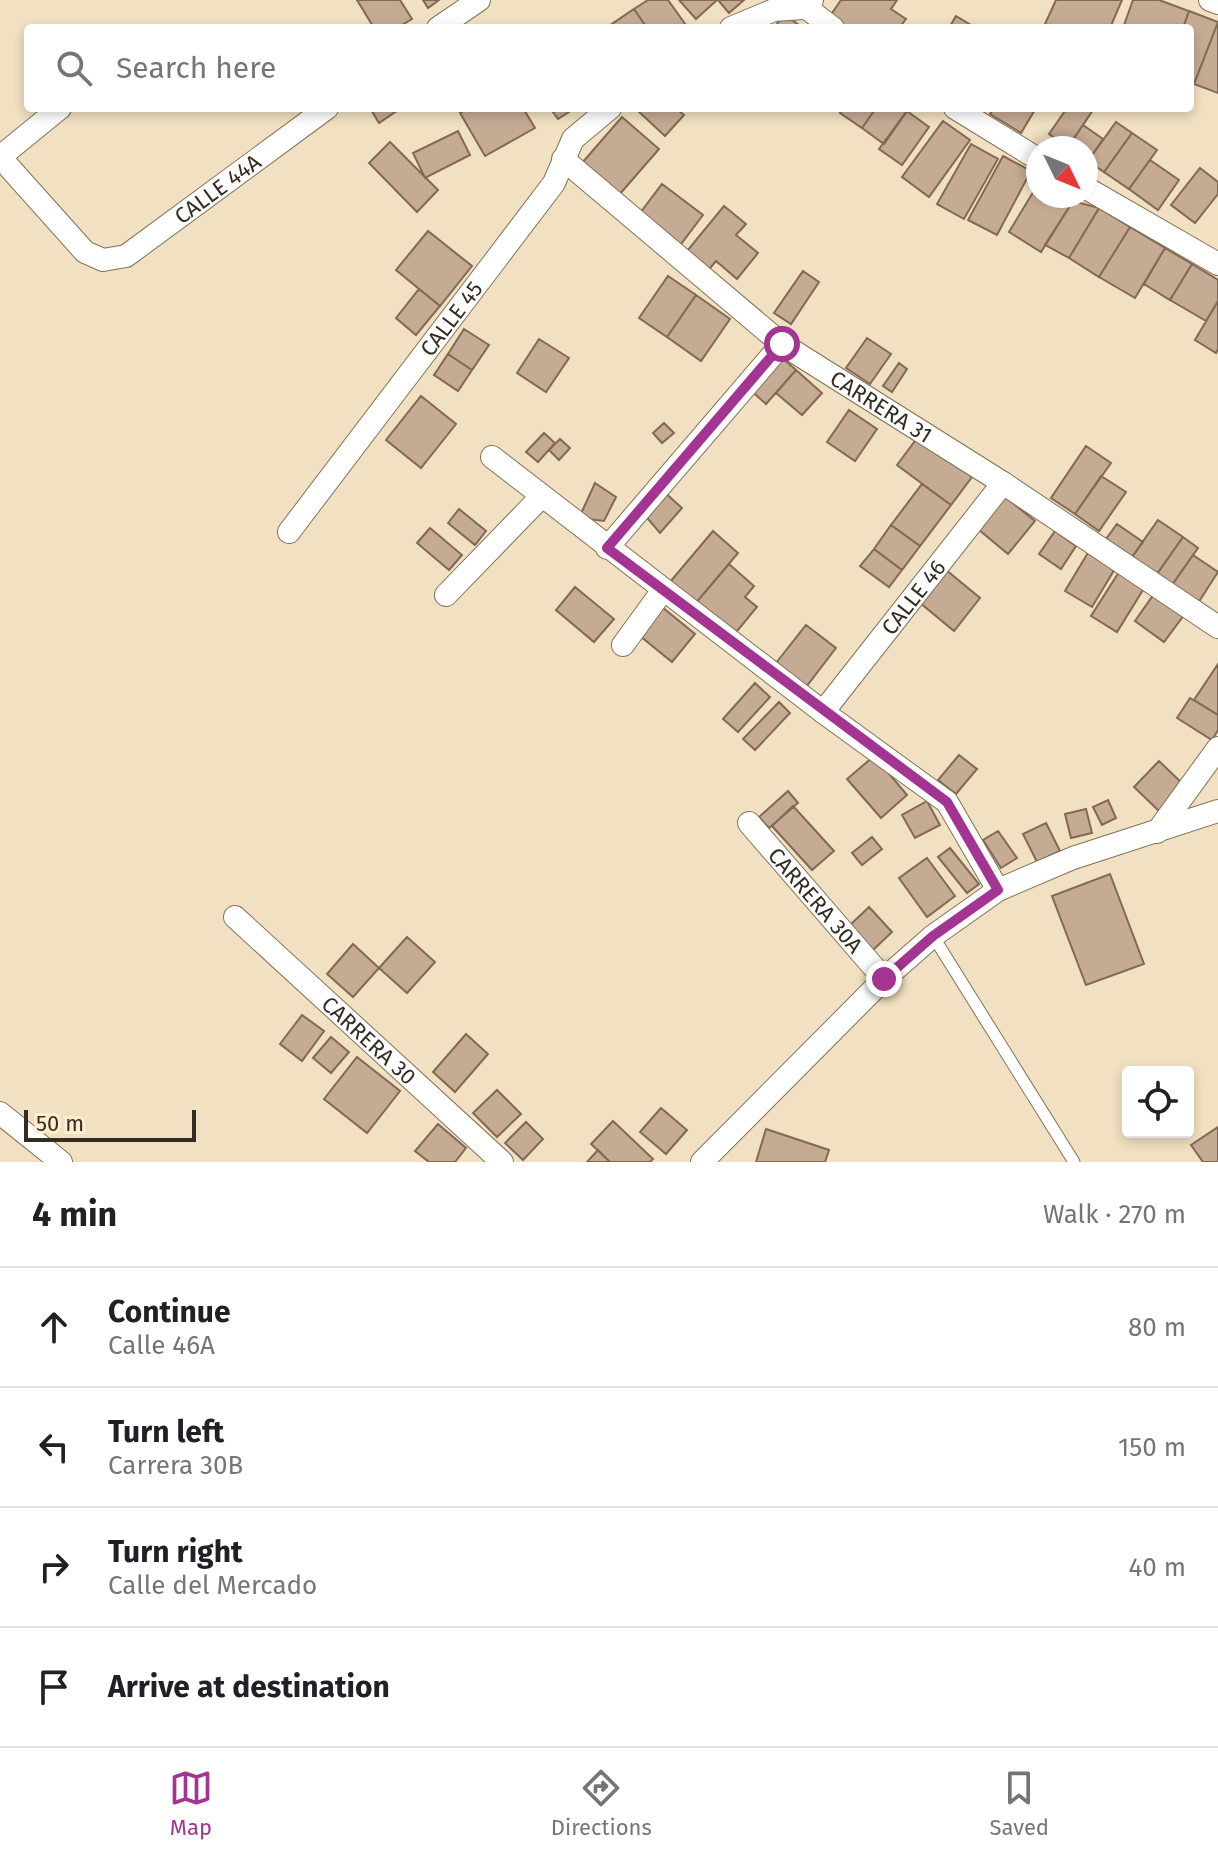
<!DOCTYPE html>
<html lang="en">
<head>
<meta charset="utf-8">
<style>
  body { margin:0; font-family:"Fira Sans",sans-serif; background:#f6f6f6; color:#202124 }
  .controls { position:absolute; right:24px; bottom:24px; display:grid; overflow:hidden; border-radius:8px; box-shadow:0 4px 12px #0003 }
  .controls button { width:72px; height:72px; display:grid; place-items:center; padding:0; border:0; border-bottom:2px solid #e0e0e0; background:#fff; color:#202124; font:40px sans-serif }
  .compass { position:absolute; left:1026px; top:136px; width:72px; height:72px; border-radius:50%; background:#fff; box-shadow:0 4px 12px #0003; rotate:133deg }
  .scale { position:absolute; left:24px; bottom:20px; width:172px; box-sizing:border-box; padding-left:8px; border:4px solid #332d21; border-top:0; font-size:22px; line-height:28px; white-space:nowrap; color:#332d21; -webkit-text-stroke:6px #feeecf; paint-order:stroke }
  .stop { position:absolute; width:24px; height:24px; margin:-18px; border:6px solid #a33492; border-radius:50%; background:#fff }
  .stop.end { background:#a33492; border-color:#fff; box-shadow:0 2px 8px #0008 }
  .list { margin:0; padding:0; list-style:none }
  h2 { display:flex; justify-content:space-between; align-items:center; height:104px; margin:0; padding:0 32px; font-size:34px }
  h2 small { font-size:26px; font-weight:400; color:#757577 }
  .list li { display:grid; grid-template-columns:52px 1fr auto; gap:24px; align-items:center; box-sizing:border-box; height:120px; padding:0 32px; border-top:2px solid #e0e0e0 }
  .list b { display:block; font-size:30px; white-space:nowrap }
  .list p { margin:0; font-size:26px; white-space:nowrap; color:#757577 }
  .list em { font-size:26px; font-style:normal; color:#757577 }
  .icon { flex:none; width:44px; height:44px; fill:none; stroke:currentColor; stroke-width:2; stroke-linecap:round; stroke-linejoin:round }
  .map { position:relative; flex:none; width:1218px; height:1162px; overflow:hidden }
  .search { position:absolute; background:#fff; box-shadow:0 4px 12px #0003; left:24px; right:24px; top:24px; height:88px; display:flex; align-items:center; gap:20px; box-sizing:border-box; padding:0 28px; border-radius:8px; color:#757577; font-size:30px }
  .sheet { height:584px; background:#fff }
  nav { display:flex; justify-content:space-around; align-items:center; box-sizing:border-box; height:112px; border-top:2px solid #e0e0e0; background:#fff; font-size:22px; color:#757577 }
  nav a { display:grid; justify-items:center; gap:4px }
  nav .on { color:#a33492 }
  .map>svg:first-child { display:block }
  .building { fill:#c6ab94; stroke:#826954; stroke-width:2 }
  .lines { fill:none; stroke-linecap:round; stroke-linejoin:round }
  .lane-casing { stroke:#807356; stroke-width:13 }
  .street-casing { stroke:#807356; stroke-width:24 }
  .lane { stroke:#fff; stroke-width:11 }
  .street { stroke:#fff; stroke-width:22 }
  .route { stroke:#a33492; stroke-width:10 }
  .labels { text-anchor:middle; dominant-baseline:central; stroke-width:8; stroke-linejoin:round; paint-order:stroke }
  .street-label { font-size:22px; fill:#332d21; stroke:#feeecf }
</style>
</head>
<body>
<div class="map">
<svg width="1218" height="1162" viewBox="0 0 1218 1162">
  <rect width="100%" height="100%" fill="#f1e1c2"/>
  <path class="building" d="M357,0H400L412,19L397,28H374Z
    M423,0H439L428,8Z
    M648,0H668L688,28H647L634,9Z
    M679,0H717L696,19Z
    M718,0H744L729,13Z
    M841,0H897L891,9L906,19L899,28H847L830,16Z
    M1056,0H1122L1110,28H1054L1045,24Z
    M1133,0H1159L1189,11L1183,28H1123Z
    M634,9L647,28H606Z
    M1189,11L1218,22L1194,84L1190,82V28H1183Z
    M784,14L803,28H774Z
    M956,16L976,28H949Z
    M1218,22V93L1194,84Z
    M370,108H401L379,123Z
    M469,108H523L535,128L485,156L460,113Z
    M550,108H575L558,119Z
    M642,108H676L684,115L665,136L639,112Z
    M844,108H876L862,128L840,113Z
    M876,108L907,111L884,144L862,128Z
    M994,108H1036L1021,133L990,114Z
    M1067,108L1093,110L1068,147L1049,134Z
    M907,111L929,127L902,165L879,149Z
    M622,117L659,149L619,195L582,163Z
    M943,121L970,140L929,197L902,177Z
    M1116,122L1132,133L1104,172L1088,161Z
    M1083,125L1103,139L1088,161L1086,148L1068,147Z
    M458,131L470,155L425,178L413,153Z
    M1132,133L1157,150L1129,189L1104,172Z
    M390,142L438,190L417,212L369,163Z
    M971,144L998,159L964,219L937,204Z
    M1003,156L1031,171L997,235L968,220Z
    M1150,160L1179,180L1158,210L1129,189Z
    M1200,168L1218,182V194L1195,223L1171,205Z
    M662,184L703,215L678,248L637,217Z
    M1038,184V196H1064L1073,201L1041,252L1009,232Z
    M1073,201L1099,208L1069,258L1045,245Z
    M724,206L746,224L736,235L758,253L737,279L716,261L705,274L683,256Z
    M1099,208L1130,227L1099,277L1069,258Z
    M1130,227L1165,248L1135,298L1099,277Z
    M428,231L472,266L440,306L396,270Z
    M1165,248L1192,264L1170,300L1144,284Z
    M1192,264L1218,280V301L1206,321L1170,300Z
    M803,271L819,282L791,324L774,313Z
    M668,276L696,295L667,337L639,318Z
    M419,289L440,306L416,335L396,318Z
    M696,295L730,319L701,361L667,337Z
    M1218,301V349L1216,353L1195,340Z
    M464,329L489,345L472,370L448,354Z
    M867,338L891,354L870,384L846,368Z
    M539,339L569,358L546,392L517,373Z
    M448,354L472,370L458,391L434,375Z
    M779,355L796,370L766,404L749,389Z
    M899,363L907,369L892,392L883,386Z
    M796,370L822,393L802,415L776,393Z
    M421,396L456,424L421,468L386,440Z
    M849,410L877,429L855,461L827,442Z
    M664,423L674,433L662,443L653,433Z
    M544,433L555,443L538,462L526,452Z
    M918,437L972,477L951,505L897,465Z
    M560,439L570,448L559,460L549,450Z
    M1086,446L1111,463L1075,514L1051,498Z
    M1101,476L1126,492L1099,531L1075,514Z
    M595,483L616,497L604,521L579,518Z
    M922,484L951,505L920,546L891,525Z
    M661,489L682,508L660,533L642,512Z
    M1004,496L1035,521L1008,554L978,529Z
    M459,509L486,531L475,545L448,523Z
    M1158,520L1183,537L1157,574L1132,557Z
    M1117,524L1143,542L1132,557L1106,539Z
    M891,525L920,546L902,570L874,549Z
    M430,528L462,555L449,570L417,543Z
    M713,531L738,553L695,604L670,582Z
    M1055,531L1076,546L1061,569L1039,554Z
    M1183,537L1198,548L1172,585L1157,574Z
    M874,549L902,570L889,587L860,566Z
    M1089,551L1116,567L1092,607L1065,591Z
    M1193,555L1218,572L1198,603L1172,585Z
    M729,564L754,586L745,597L757,607L733,636L695,604Z
    M945,569L980,598L954,631L919,602Z
    M1121,569L1146,585L1117,632L1091,616Z
    M575,587L614,619L594,642L556,610Z
    M1154,594L1184,615L1164,642L1135,621Z
    M657,603L695,634L672,662L634,631Z
    M806,625L836,648L806,687L776,663Z
    M1218,664V715L1194,700Z
    M755,683L770,697L738,732L723,719Z
    M1190,698L1218,715V730L1212,740L1177,718Z
    M779,702L790,713L755,750L743,739Z
    M959,755L977,769L956,794L938,780Z
    M874,756L907,795L881,818L847,779Z
    M1159,761L1185,786L1160,812L1134,787Z
    M788,791L798,803L769,828L759,817Z
    M1108,800L1116,818L1102,825L1093,807Z
    M927,801L940,825L915,838L902,815Z
    M793,806L834,851L812,870L772,826Z
    M1086,809L1092,833L1071,838L1065,814Z
    M1046,823L1060,851L1037,862L1023,834Z
    M998,831L1017,858L1001,868L983,840Z
    M872,837L882,849L862,865L852,853Z
    M950,848L979,884L967,893L938,857Z
    M927,858L955,896L927,917L899,878Z
    M1110,874L1144,964L1086,985L1052,896Z
    M869,907L892,932L873,950L850,925Z
    M407,937L435,962L407,993L379,968Z
    M353,944L379,968L353,997L327,974Z
    M302,1015L324,1031L302,1061L280,1044Z
    M466,1034L488,1054L455,1092L433,1072Z
    M331,1037L349,1052L331,1073L313,1058Z
    M357,1057L400,1091L367,1133L324,1099Z
    M497,1090L521,1114L497,1137L473,1113Z
    M661,1108L687,1130L666,1154L640,1132Z
    M613,1121L653,1159L650,1162H610L591,1144Z
    M526,1122L543,1139L523,1160L505,1143Z
    M438,1124L466,1148L455,1162H429L415,1151Z
    M1218,1127V1162H1203L1191,1145Z
    M766,1129L829,1150L825,1162H756Z
    M598,1150L610,1162H587Z"/>
  <g class="lines">
    <defs>
      <path id="lane" d="M933,936L1074,1162"/>
      <g id="street">
        <path d="M796,0L833,28"/>
        <path d="M1210,0L1218,3"/>
        <path d="M438,28L479,0"/>
        <path d="M731,28L774,10L803,8L812,0"/>
        <path d="M955,108L1038,159"/>
        <path id="s1" d="M0,157L85,252L103,260L126,256L327,108"/>
        <path d="M0,157L60,108"/>
        <path id="s2" d="M563,159L782,344L1003,483L1218,627"/>
        <path d="M1086,188L1218,264"/>
        <path d="M492,457L823,712L947,802L998,890"/>
        <path id="s3" d="M289,532L554,183L573,139L610,108"/>
        <path d="M607,548L782,344"/>
        <path d="M446,595L541,497"/>
        <path d="M623,645L663,590"/>
        <path id="s4" d="M823,712L1003,483"/>
        <path id="s5" d="M749,823L884,979"/>
        <path d="M1157,832L1218,748"/>
        <path id="s6" d="M235,917L502,1162"/>
        <path d="M0,1113L61,1162"/>
        <path d="M702,1162L884,979L933,936L998,890L1073,858L1218,811"/>
      </g>
    </defs>
    <use href="#lane" class="lane-casing"/>
    <use href="#street" class="street-casing"/>
    <use href="#lane" class="lane"/>
    <use href="#street" class="street"/>
  </g>
  <g class="lines">
    <path class="route" d="M782,344L607,548L947,802L998,890L933,936L884,979"/>
  </g>
  <g class="labels">
    <g class="street-label">
      <text stroke="none"><textPath href="#s1" startOffset="284">CALLE 44A</textPath></text>
      <text stroke="none"><textPath href="#s3" startOffset="268">CALLE 45</textPath></text>
      <text stroke="none"><textPath href="#s2" startOffset="404">CARRERA 31</textPath></text>
      <text stroke="none"><textPath href="#s4" startOffset="146">CALLE 46</textPath></text>
      <text stroke="none"><textPath href="#s5" startOffset="102">CARRERA 30A</textPath></text>
      <text stroke="none"><textPath href="#s6" startOffset="182">CARRERA 30</textPath></text>
    </g>
  </g>
</svg>
<div class="controls">
<button><svg class="icon" aria-label="locate" viewBox="0 0 24 24"><circle cx="12" cy="12" r="6"/><path d="M12 2v4M12 18v4M2 12h4M18 12h4"/></svg></button>
</div>
<svg class="compass" viewBox="-18 -18 36 36"><path d="M0-13l5 13h-10z" fill="#e53935"/><path d="M0 13l5-13h-10z" fill="#757577"/></svg>
<div class="scale">50 m</div>
<div class="stop" style="left:782px;top:344px"></div>
<div class="stop end" style="left:884px;top:979px"></div>
<div class="search"><svg class="icon" aria-label="search" viewBox="0 0 24 24"><circle cx="10" cy="10" r="6"/><path d="M15 15l6 6"/></svg>Search here</div>
</div>
<section class="sheet">
<h2>4 min<small>Walk · 270 m</small></h2>
<ul class="list">
<li><svg class="icon" aria-label="ahead" viewBox="0 0 24 24"><path d="M12 20V5M6 11l6-6 6 6"/></svg><div><b>Continue</b><p>Calle 46A</p></div><em>80 m</em></li>
<li><svg class="icon" aria-label="left" viewBox="0 0 24 24"><path d="M17 20v-9H6M10 6l-5 5 5 5"/></svg><div><b>Turn left</b><p>Carrera 30B</p></div><em>150 m</em></li>
<li><svg class="icon" aria-label="right" viewBox="0 0 24 24"><path d="M7 20v-9h11M14 6l5 5-5 5"/></svg><div><b>Turn right</b><p>Calle del Mercado</p></div><em>40 m</em></li>
<li><svg class="icon" aria-label="arrive" viewBox="0 0 24 24"><path d="M6 21V4h12l-3 4 3 4H6"/></svg><div><b>Arrive at destination</b></div></li>
</ul>
</section>
<nav>
<a class="on"><svg class="icon" aria-label="map" viewBox="0 0 24 24"><path d="M3 6l6-2 6 2 6-2v14l-6 2-6-2-6 2zM9 4v14M15 6v14"/></svg>Map</a>
<a><svg class="icon" aria-label="directions" viewBox="0 0 24 24"><path d="M12 3l9 9-9 9-9-9zM9 14v-3h6M13 9l2 2-2 2"/></svg>Directions</a>
<a><svg class="icon" aria-label="saved" viewBox="0 0 24 24"><path d="M7 4h10v16l-5-4-5 4z"/></svg>Saved</a>
</nav>
</body>
</html>
